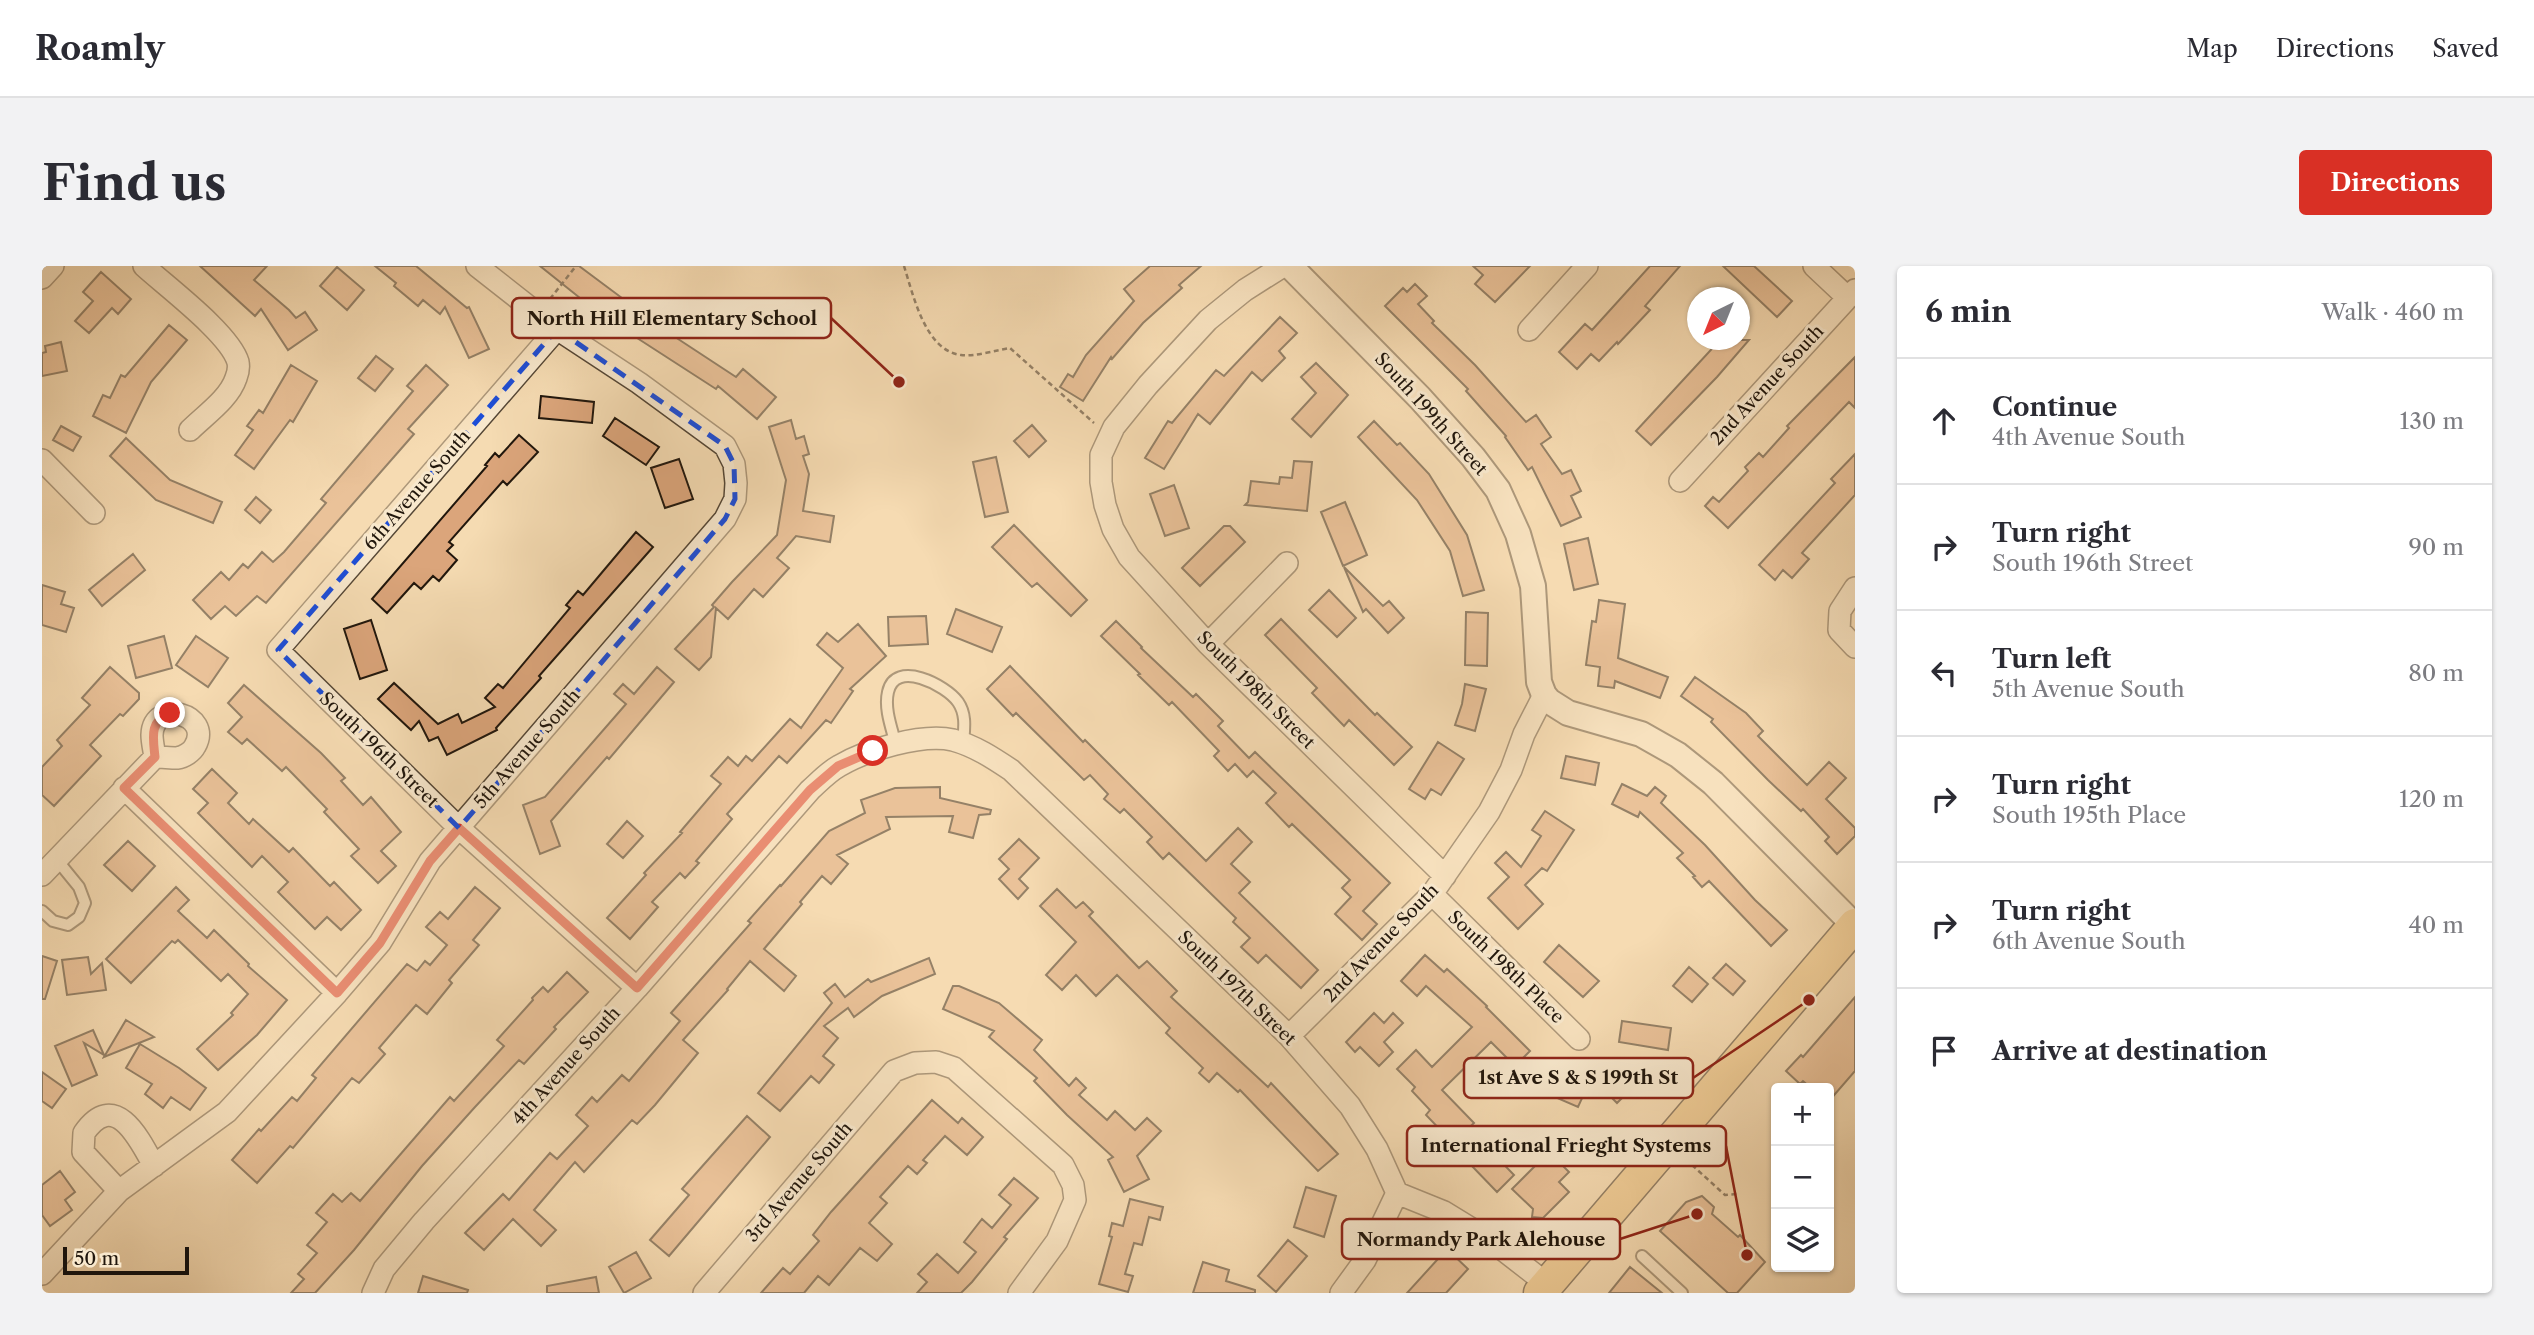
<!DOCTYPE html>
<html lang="en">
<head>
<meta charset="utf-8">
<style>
  body { margin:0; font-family:"Libre Caslon Text",serif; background:#f2f2f3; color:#2b2b33 }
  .controls { position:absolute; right:21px; bottom:21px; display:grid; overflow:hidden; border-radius:7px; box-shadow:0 2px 5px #0004 }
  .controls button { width:63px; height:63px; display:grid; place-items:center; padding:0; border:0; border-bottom:2px solid #e1e1e2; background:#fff; color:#2b2b33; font:35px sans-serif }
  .compass { position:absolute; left:1645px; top:21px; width:63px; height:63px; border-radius:50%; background:#fff; box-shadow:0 2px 5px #0004; rotate:223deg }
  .scale { position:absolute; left:21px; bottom:18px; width:126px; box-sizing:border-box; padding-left:7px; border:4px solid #20160c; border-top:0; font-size:19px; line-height:24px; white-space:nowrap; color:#20160c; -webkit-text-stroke:5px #f8e8cd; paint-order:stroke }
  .stop { position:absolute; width:21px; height:21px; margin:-16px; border:5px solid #d93025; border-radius:50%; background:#fff }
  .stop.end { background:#d93025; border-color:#fff; box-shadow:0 2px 7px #0008 }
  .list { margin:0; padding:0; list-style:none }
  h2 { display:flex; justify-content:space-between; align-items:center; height:91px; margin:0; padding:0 28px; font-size:30px }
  h2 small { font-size:23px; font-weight:400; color:#7c7c81 }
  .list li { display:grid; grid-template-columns:46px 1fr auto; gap:21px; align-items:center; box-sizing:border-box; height:126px; padding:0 28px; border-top:2px solid #e1e1e2 }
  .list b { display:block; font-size:26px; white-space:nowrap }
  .list p { margin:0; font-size:23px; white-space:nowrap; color:#7c7c81 }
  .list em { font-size:23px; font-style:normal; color:#7c7c81 }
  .icon { flex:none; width:38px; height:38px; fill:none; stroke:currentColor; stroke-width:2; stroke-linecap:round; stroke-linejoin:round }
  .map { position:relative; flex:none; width:1813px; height:1027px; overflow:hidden; border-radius:7px }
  header { display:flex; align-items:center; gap:42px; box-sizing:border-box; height:98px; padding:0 35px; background:#fff; border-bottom:2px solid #e1e1e2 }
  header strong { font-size:33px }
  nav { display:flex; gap:38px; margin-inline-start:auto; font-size:24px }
  .intro { display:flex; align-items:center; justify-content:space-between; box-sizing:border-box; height:168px; padding:0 42px }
  h1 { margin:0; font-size:49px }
  .button { padding:18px 32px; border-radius:7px; background:#d93025; color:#fff; font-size:24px; font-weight:700 }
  main { display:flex; gap:42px; padding:0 42px }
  aside { flex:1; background:#fff; border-radius:7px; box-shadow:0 2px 5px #0004 }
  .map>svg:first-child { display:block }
  .building { fill:#dba57b; stroke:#20160c; stroke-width:2 }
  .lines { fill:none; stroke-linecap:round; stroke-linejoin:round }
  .service-casing { stroke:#554736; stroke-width:14 }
  .minor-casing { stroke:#554736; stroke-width:24 }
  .tertiary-casing { stroke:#554736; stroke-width:28 }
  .primary-casing { stroke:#20160c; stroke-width:35 }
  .path { stroke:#20160c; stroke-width:2.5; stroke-dasharray:5 3.5; stroke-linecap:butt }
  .service { stroke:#f8e8cd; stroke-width:10 }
  .minor { stroke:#f8e8cd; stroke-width:21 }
  .tertiary { stroke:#f8e8cd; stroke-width:24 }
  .primary { stroke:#eabe79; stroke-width:32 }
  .route { stroke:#d93025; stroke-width:9 }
  .marked { fill:none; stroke:#1d4ed8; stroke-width:5; stroke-dasharray:14 9; stroke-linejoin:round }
  .labels { text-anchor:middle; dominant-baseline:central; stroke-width:6; stroke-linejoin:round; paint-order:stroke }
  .street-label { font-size:18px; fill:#20160c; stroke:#f8e8cd }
  .leader { fill:none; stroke:#8f2418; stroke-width:2.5 }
  .callout-dot { fill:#8f2418; stroke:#f8e8cd; stroke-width:2.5 }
  .callout { fill:#f8e8cd; stroke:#8f2418; stroke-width:2.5 }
  .callout-label { font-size:19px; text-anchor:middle; font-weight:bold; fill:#20160c }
</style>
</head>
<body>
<header>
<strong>Roamly</strong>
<nav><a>Map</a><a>Directions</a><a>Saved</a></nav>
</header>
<div class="intro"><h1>Find us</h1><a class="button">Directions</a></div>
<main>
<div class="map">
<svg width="1813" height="1027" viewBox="0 0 1813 1027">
  <rect width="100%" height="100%" fill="#f5dbb2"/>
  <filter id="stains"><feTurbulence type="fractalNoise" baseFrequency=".00286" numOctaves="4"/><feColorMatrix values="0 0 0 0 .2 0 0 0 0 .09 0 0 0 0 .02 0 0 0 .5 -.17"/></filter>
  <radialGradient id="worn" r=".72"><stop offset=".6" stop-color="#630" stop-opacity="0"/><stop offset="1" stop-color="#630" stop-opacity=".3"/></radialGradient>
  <path class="building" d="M158,0H225L212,14L247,44L254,52L263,46L275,64L246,84L219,43L213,50Z
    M333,0H374L425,42L427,41L447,83L427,92L403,41L398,48L381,34L376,40L352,20L354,17Z
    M498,0H537L580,32L578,34L630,69L694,111L701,103L734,131L715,153L676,120L674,123L578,61L538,32Z
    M1108,0H1159L1137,19L1140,22L1101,57L1070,93L1069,91L1041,135L1018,121L1026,108L1031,111L1044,89L1092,35L1082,23Z
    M1431,0H1488L1453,36L1433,18L1441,9Z
    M1608,0H1638L1603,40L1608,44L1576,78L1575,76L1557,95L1549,88L1535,103L1517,86L1543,58L1550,64Z
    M1681,0H1712L1750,35L1735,51Z
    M295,1L322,24L305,44L278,20Z
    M59,6L89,33L76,48L70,42L47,67L33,55L51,35L41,26Z
    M1373,18L1385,30L1376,38L1392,55L1390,57L1433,99L1484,156L1494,149L1509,171L1499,178L1520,208L1529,204L1539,225L1529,230L1539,251L1519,260L1490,201L1486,204L1463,171L1464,170L1424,125L1426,123L1343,40L1361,22L1365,26Z
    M1238,51L1255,67L1237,85L1243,92L1220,115L1210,106L1168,158L1156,148L1122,203L1103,192L1126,155L1130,157L1174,104L1182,110Z
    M127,59L145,74L109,116L84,167L51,150L61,129L68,132L79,109L83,111Z
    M1678,74H1707L1675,111L1609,179L1594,165Z
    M19,76L25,105L0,110V87L4,86L3,80Z
    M334,90L351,103L333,125L316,112Z
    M1813,91V142L1807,136L1686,262L1663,240L1671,231L1677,236L1706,205L1703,201L1717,187L1721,191L1747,162L1745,160Z
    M1274,97L1306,129L1269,171L1250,153L1274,127L1259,111Z
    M249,99L275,115L251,156L248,154L212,203L193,189L211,164L205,160L217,144L221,147Z
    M384,99L406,119L366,163L372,168L224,337L215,330L194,350L183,340L169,353L151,334L179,306L187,314L201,298L206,302L220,286L231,296L242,286L284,237L279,233L371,125L365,120Z
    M499,130L552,136L550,157L497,152Z
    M573,152L617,181L604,199L561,170Z
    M749,154L754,173L762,170L767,188L761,190L767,208L761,245L792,250L788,276L754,270L735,292L747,302L721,331L712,323L686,353L674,342L669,391L657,404L633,383L672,341L670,339L690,316L735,269L744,214L727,161Z
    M1332,155L1355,179L1358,177L1387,208L1425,269L1442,324L1421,330L1408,285L1375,234L1316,171Z
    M990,159L1004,175L987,191L972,175Z
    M19,160L39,171L31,185L11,174Z
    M477,169L496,186L465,219L461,215L407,276L411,279L405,285L415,294L397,315L391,310L379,323L372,317L345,347L330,333L445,200L443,199L453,187L457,191Z
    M84,172L128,214L180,236L171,257L114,234L68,190Z
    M1813,188V229L1760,287L1767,293L1750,312L1741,304L1733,314L1717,299L1793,217L1789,213Z
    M954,191L966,246L943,251L931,196Z
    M637,193L651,233L623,242L609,202Z
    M1252,195L1270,196L1265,245L1203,239L1206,236L1209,215L1237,218L1238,211L1250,212Z
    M1132,219L1147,262L1123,270L1108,228Z
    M214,231L229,244L218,257L203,244Z
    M1303,236L1325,289L1301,300L1279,246Z
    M972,259L1045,334L1029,350L995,317L990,321L950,281Z
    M1182,260H1188L1203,276L1158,320L1140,302Z
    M594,266L611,281L497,410L499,412L454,462L455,464L405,489L396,471L387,475L377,455L369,464L336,433L352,417L396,458L416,448L420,457L453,441L443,432L456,418L461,422L528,342L524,339L536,325L541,329Z
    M1546,272L1556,318L1532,324L1522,278Z
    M91,288L103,304L60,340L47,324Z
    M1302,301L1341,340L1347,335L1362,352L1346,367L1324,343L1321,346Z
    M0,319L23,326L19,338L32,342L24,366L0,359Z
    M1287,324L1314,352L1295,371L1267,344Z
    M1557,334L1583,338L1576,392L1626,411L1618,432L1573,415L1572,422L1556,420L1558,401L1544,399L1550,355L1554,356Z
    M914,343L960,361L950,386L905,368Z
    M1424,346L1446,347L1445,400L1423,399Z
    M884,350L886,378L847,380L846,351Z
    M1239,353L1333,449L1335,447L1370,481L1352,499L1307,454L1302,460L1270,427L1275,422L1223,369Z
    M329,354L345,404L318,413L302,363Z
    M1074,355L1100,381L1099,382L1151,431L1154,428L1181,455L1176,460L1207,492L1213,486L1348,617L1321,645L1335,658L1320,674L1293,648L1309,631L1300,622L1308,614L1250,558L1247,561L1224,537L1234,527L1211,505L1205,511L1193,498L1186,505L1172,490L1177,485L1130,436L1127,439L1096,409L1098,408L1059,370Z
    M816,358L844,390L808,423L811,425L789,457L784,454L745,497L737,490L685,548L690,553L654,595L657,597L643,612L638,607L610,636L616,641L588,673L565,652L604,609L602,607L640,567L638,566L679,518L669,510L686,491L696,500L704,490L710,495L748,453L759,462L801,402L775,379L785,367L796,376Z
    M122,370L130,402L94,412L86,380Z
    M154,370L186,392L166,421L134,399Z
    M968,400L1041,476L1043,474L1164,595L1196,562L1210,576L1189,598L1208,616L1197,627L1276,704L1259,722L1224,689L1216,697L1199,681L1208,672L1191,656L1194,652L1127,587L1121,593L1105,576L1110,571L1082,543L1078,547L1062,533L1066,528L1048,509L1042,514L974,447L971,450L945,423Z
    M68,401L97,427V433L81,450L78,448L48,479L59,490L12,540L0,529V501L20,480L15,474L48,439L40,432Z
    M615,401L632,416L567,493L565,491L509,555L518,580L498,588L481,539L503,531L584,438L572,428L581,418L592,428Z
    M1653,411L1704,447L1721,465L1716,470L1765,519L1787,496L1804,512L1784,533L1813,562V570L1795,588L1783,575L1787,571L1761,543L1759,545L1726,514L1669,456L1671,453L1639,430Z
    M1423,418L1444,423L1433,465L1413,459L1420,438Z
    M202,419L279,487L303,512L299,515L321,539L329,531L359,566L339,585L354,600L336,617L309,590L317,583L282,546L285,543L244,501L240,505L205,473L200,478L186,466L200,451L186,437Z
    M1396,476L1422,493L1399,529L1389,523L1383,533L1367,523Z
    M1524,490L1557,497L1553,519L1519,512Z
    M170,503L195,527L186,537L207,558L211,553L247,586L251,582L288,620L292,616L319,644L299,664L285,651L273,663L236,626L246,616L220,590L210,601L156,547L166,537L151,523Z
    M1580,518L1605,530L1613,521L1624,530L1619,537L1663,579L1713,634L1745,664L1729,680L1667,615L1660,621L1651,611L1653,610L1635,592L1641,587L1598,546L1596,551L1570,538Z
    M898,521V532L949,544L948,548L937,549L931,572L907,566L911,550L844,551L848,563L795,589L806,598L789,618L780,610L758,636L760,638L722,683L754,710L742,725L708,695L685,723L686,724L641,774L656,787L613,839L595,858L590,854L542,906L533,896L492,944L514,964L499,980L471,953L442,984L423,967L461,928L467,934L508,887L515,893L546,860L534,849L550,831L555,836L580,809L587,815L638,755L629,747L709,657L706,655L738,619L739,620L787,565L823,547L819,534L853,522Z
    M1503,545L1532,564L1505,605L1500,602L1483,619L1501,638L1476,663L1446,632L1467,611L1453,597L1464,586L1479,601L1499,570L1490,564Z
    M585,555L601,570L581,592L565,578Z
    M977,573L997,592L977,613L986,622L976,633L957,613L967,603L957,593Z
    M86,575L113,600L90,625L62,599Z
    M134,621L147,634L136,645L165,672L172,664L207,698L206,700L245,734L215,769L176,804L155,783L191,749L189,747L206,728L186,708L179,715L136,674L133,677L130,675L89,717L64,693Z
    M433,621L458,642L431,674L437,679L407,714L410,717L385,748L374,739L337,782L343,788L317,817L310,812L251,882L248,880L215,917L190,894L217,863L219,865L250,831L255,835L274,812L270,809L365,698L375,705L383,695L388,699L405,679L384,661L398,646L406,653Z
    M1015,623L1034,642L1041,636L1051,646L1047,650L1097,702L1105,695L1135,725L1129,731L1226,821L1229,817L1296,888L1276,905L1198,824L1196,826L1175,807L1167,816L1157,807L1161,802L1124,767L1128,762L1075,709L1054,730L1034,709L1020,724L1004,709L1034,676L998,640Z
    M1517,679L1557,715L1541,731L1502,696Z
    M1383,689L1402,706L1405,703L1445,740L1444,741L1488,785L1473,800L1449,776L1400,824L1432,857L1411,877L1384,849L1388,844L1370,825L1373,821L1355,803L1374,784L1390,801L1430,761L1384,720L1375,730L1359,715Z
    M0,690L15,695L3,733H0Z
    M46,691L49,708L60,697L64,724L25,729L20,694Z
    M887,692L893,708L840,730L812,751L806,742L782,760L796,772L781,790L792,799L777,817L769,810L738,845L716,827L790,737L782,727L793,718L803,731L826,713L829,716Z
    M1684,698L1703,715L1691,729L1671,712Z
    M1647,701L1666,718L1650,736L1631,720Z
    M525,706L546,726L512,761L514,763L482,798L477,794L433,841L380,900L312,984L273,1027H249L262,1013L256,1008L275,987L265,979L285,956L274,947L291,928L300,936L309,927L318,935L408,831L412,835L462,780L455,774L491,734L490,732L501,721L506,726Z
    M911,720H917L957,737L1000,774L992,784L1027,820L1034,812L1044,822L1037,829L1065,854L1073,845L1093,864L1105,852L1119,865L1095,890L1107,913L1082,926L1066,894L1071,891L1025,849L992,815L995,812L947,771L952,765L901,743Z
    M1813,731V805L1787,835V822H1769L1761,815L1758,818L1744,805L1759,789L1761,791Z
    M1332,747L1342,757L1351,747L1361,757L1342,776L1351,786L1337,800L1318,781L1313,786L1304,776Z
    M84,754L112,771L62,791Z
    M1580,755L1629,762L1626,784L1577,776Z
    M51,764L62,789L42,777L55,809L30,820L13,780Z
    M98,778L137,802L164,822L148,844L129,831L121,842L103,828L110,818L84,802Z
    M1582,796L1599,813L1575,837L1558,820Z
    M1508,803L1546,819L1536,841L1499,825Z
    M0,806L24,823L10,842L0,835Z
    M890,834L916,857L920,852L941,871L925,889L903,870L881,894L885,897L875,908L866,900L838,931L845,937L827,957L850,978L835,995L818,982L787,1019L776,1010L762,1027H719L741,1002L748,1008L777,975L771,969L789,946Z
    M705,850L728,871L627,990L608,974L647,929L640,923Z
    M1444,880L1472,909L1455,926L1427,897Z
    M1507,886L1527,906L1517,916L1527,926L1501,952L1490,951L1491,943L1470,923Z
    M18,905L33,926L23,934L30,944L8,960L0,949V919Z
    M972,912L996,932L962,971L965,973L930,1016L919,1027H875L885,1016L876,1008L895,988L916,1007L934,986L922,976L940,953L950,962L969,939L957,929Z
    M1264,921L1294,930L1282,971L1252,961Z
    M1660,930L1672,941L1670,948L1696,971L1698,969L1723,996L1695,1027H1686L1618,965L1644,936Z
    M1088,933L1121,941L1118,954L1107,951L1100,979L1092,977L1083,1008L1091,1010L1086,1026L1057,1018L1070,971L1067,970L1070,957L1081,960Z
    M1246,974L1265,990L1234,1026L1216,1010Z
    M1405,983L1426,1003L1404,1027H1365Z
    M594,986L609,1012L582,1027L567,1001Z
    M1161,996L1187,1004L1184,1015L1213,1024V1027H1151Z
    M1588,1001L1620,1027H1567Z
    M381,1010L426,1024L425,1027H376Z
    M554,1011L557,1027H505V1020Z"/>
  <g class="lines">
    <defs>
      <path id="service" d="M854,479C850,463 842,443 846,426C853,393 904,419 916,436C925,449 922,464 921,478
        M0,645L11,655L26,659L37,651L43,637L37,621L15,594
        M1600,990L1640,1027"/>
      <path id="minor" d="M102,0C125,21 188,68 196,96C197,101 196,107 194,112C187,133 163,149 148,164
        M1241,0L1203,24L1166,54L1106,119L1072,161L1059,189V216L1063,239L1071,263L1087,291L1166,378L1403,610
        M1772,0L1806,32
        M0,12L11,0
        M515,63L236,384L417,562L595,722
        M1487,64L1545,0
        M0,194L52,247
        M1638,215L1813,24
        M1813,322L1798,345L1797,364L1813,381
        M1166,378L1245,297
        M82,522L295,727
        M0,609L113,491C120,491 128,492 135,492C142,491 150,486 153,480C171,448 111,432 110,469C110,476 112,484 113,491
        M1390,628L1537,773
        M1247,770L1390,628L1447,546L1469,504L1482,468L1502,429
        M77,925L41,886L42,867C73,822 98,874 112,900
        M0,1008L77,925L185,846L295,727L338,677L388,595L683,253L693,233L694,217L692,198L683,180L597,117L515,63L435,0
        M331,1027L342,1003L382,955L595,722L768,524C777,516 786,506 797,500C824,484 880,467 911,474C933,480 951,492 969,504L1247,770L1308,840L1335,883L1355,927L1402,946L1451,976L1505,1018
        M662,1027L852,805L873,797L894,796L912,802L1021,899L1031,919L1033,934L1015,975L977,1027
        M1299,1027L1323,994L1355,927"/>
      <path id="tertiary" d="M1248,0L1378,132L1431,191L1456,224L1476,268L1491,320L1497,416L1502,429L1507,435L1526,447L1599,468L1636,489L1671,517L1812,659"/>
      <path id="primary" d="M1498,1027L1813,659"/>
    </defs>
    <use href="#service" class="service-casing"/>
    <use href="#minor" class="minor-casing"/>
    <use href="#tertiary" class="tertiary-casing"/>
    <use href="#primary" class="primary-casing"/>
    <path class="path" d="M862,0C871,28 883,85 919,89C932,91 955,84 968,82L1052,157
      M508,33L534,0
      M1650,899L1683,929L1695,928"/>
    <use href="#service" class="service"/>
    <use href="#minor" class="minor"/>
    <use href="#tertiary" class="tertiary"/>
    <use href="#primary" class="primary"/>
  </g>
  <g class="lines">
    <path class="route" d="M128,447C107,456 111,471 113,491L82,522L295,727L338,677L388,595L417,562L595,722L768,524L796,500L831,485"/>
  </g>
  <path d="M0 0H1813V1027H0ZM515,63L683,180L692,198L693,233L683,253L417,562L236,384Z" fill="#f5dbb2" fill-opacity=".55" fill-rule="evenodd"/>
  <path class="marked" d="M515,63L683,180L692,198L693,233L683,253L417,562L236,384Z"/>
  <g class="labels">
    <g class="street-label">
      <text transform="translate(1725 119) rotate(-47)">2nd Avenue South</text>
      <text transform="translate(1389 148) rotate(48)">South 199th Street</text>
      <text transform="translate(375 224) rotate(-49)">6th Avenue South</text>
      <text transform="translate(1214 424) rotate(45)">South 198th Street</text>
      <text transform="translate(485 483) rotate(-49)">5th Avenue South</text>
      <text transform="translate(337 484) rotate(44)">South 196th Street</text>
      <text transform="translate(1339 677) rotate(-46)">2nd Avenue South</text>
      <text transform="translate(1464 701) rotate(44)">South 198th Place</text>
      <text transform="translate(1195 722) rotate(44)">South 197th Street</text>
      <text transform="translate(524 800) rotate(-48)">4th Avenue South</text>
      <text transform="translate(757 916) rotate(-49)">3rd Avenue South</text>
    </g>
  </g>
  <path class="leader" d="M857 116L789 52M1767 734L1651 812M1705 989L1684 880M1655 948L1578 973"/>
  <g class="callout-dot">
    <circle cx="857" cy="116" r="7"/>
    <circle cx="1767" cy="734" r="7"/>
    <circle cx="1705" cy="989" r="7"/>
    <circle cx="1655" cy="948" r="7"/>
  </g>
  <g class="callout">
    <rect x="470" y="32" width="319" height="40" rx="7"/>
    <rect x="1422" y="792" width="229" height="40" rx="7"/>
    <rect x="1365" y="860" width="319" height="40" rx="7"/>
    <rect x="1300" y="953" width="278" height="40" rx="7"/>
  </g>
  <g class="callout-label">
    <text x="630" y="59">North Hill Elementary School</text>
    <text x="1536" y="818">1st Ave S &amp; S 199th St</text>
    <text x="1524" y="886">International Frieght Systems</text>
    <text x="1439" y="980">Normandy Park Alehouse</text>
  </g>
  <rect width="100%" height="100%" filter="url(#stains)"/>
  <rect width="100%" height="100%" fill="url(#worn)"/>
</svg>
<div class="controls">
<button>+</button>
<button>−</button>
<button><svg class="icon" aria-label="layers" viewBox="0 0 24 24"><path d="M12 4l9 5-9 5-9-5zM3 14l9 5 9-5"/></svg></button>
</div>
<svg class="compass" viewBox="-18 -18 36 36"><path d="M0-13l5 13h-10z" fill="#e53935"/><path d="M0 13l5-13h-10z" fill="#7c7c81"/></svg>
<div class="scale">50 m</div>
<div class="stop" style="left:831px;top:485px"></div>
<div class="stop end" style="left:128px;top:447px"></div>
</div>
<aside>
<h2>6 min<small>Walk · 460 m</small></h2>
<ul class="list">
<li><svg class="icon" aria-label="ahead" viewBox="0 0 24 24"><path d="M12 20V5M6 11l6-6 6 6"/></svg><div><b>Continue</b><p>4th Avenue South</p></div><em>130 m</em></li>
<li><svg class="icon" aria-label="right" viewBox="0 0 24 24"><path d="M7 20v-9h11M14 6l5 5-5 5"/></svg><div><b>Turn right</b><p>South 196th Street</p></div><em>90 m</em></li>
<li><svg class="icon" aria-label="left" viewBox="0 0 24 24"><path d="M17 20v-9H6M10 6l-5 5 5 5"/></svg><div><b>Turn left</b><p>5th Avenue South</p></div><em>80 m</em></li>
<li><svg class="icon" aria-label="right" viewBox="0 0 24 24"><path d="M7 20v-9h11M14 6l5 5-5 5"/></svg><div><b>Turn right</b><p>South 195th Place</p></div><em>120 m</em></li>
<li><svg class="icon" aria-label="right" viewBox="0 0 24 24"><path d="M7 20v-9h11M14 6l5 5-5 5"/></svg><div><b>Turn right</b><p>6th Avenue South</p></div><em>40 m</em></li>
<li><svg class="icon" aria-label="arrive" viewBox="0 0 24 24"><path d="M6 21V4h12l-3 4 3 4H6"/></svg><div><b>Arrive at destination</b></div></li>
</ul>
</aside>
</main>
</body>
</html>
